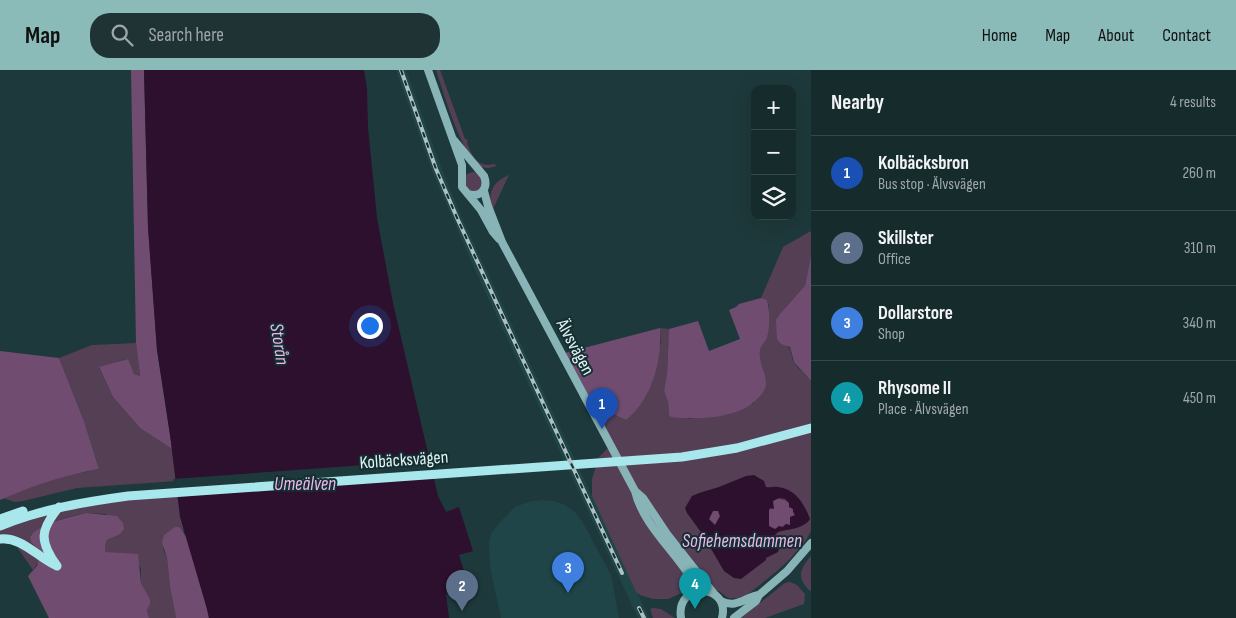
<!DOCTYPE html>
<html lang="en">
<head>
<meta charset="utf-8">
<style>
  body { margin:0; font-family:"Sofia Sans Condensed",sans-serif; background:#1f3334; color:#f1f3f6 }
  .controls { position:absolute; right:15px; top:15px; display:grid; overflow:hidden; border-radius:10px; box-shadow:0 5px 20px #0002 }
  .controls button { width:45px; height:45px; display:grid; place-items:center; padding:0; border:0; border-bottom:1px solid #354748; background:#162b2c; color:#f1f3f6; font:25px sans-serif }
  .you { position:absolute; left:369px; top:255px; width:18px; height:18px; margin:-12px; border:4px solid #fff; border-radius:50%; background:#1a73e8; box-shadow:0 0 0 8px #1a73e833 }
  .badge { display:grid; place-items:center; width:32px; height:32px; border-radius:50%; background:#8bbbb9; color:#fff; font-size:16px; font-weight:700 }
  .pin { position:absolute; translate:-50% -41px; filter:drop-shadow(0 1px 2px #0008) }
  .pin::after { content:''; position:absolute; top:26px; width:18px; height:15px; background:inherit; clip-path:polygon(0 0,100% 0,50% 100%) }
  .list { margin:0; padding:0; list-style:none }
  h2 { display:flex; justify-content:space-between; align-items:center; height:65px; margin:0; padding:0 20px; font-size:21px }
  h2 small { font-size:16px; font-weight:400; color:#9ea7a9 }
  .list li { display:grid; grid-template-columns:32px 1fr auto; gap:15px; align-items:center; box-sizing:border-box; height:75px; padding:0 20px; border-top:1px solid #354748 }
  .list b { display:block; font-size:19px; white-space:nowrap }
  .list p { margin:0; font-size:16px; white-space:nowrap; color:#9ea7a9 }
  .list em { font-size:16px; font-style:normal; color:#9ea7a9 }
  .icon { flex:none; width:28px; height:28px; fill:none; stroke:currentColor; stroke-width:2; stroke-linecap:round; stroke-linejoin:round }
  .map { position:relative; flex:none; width:811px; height:548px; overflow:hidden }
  header { display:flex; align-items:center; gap:30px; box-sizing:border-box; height:70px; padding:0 25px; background:#8bbbb9; color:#111 }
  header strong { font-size:24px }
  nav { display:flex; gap:28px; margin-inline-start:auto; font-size:18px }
  .search { width:350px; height:45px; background:#1f3334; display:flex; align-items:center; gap:12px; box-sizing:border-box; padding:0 18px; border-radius:20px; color:#9ea7a9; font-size:19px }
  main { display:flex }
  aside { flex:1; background:#162b2c }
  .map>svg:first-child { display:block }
  .built { fill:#1f4548 }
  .green { fill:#553f55 }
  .forest { fill:#704d70 }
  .water { fill:#2d0f2e; fill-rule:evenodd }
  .pier { fill:#1e393b }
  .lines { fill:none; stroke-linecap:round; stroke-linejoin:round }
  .secondary { stroke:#88b4b7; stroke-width:8 }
  .trunk { stroke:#a8e7ec; stroke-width:9 }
  .rail-casing { stroke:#aec1c2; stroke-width:4 }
  .rail { stroke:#142f31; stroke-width:2; stroke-dasharray:5.5; stroke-linecap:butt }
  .labels { text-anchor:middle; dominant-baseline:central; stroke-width:4; stroke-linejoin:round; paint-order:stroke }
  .street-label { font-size:18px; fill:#e4f4f5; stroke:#142f31 }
  .water-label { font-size:19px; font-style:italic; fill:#efb6ee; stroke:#142f31 }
</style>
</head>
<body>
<header>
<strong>Map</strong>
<div class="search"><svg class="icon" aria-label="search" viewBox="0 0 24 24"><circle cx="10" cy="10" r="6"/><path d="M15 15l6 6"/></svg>Search here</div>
<nav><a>Home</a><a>Map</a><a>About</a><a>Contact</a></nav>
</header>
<main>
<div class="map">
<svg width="811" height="548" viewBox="0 0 811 548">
  <rect width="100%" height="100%" fill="#1e393b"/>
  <path class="built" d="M396,0H406L441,97L462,148L649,548H638L476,202L432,101Z
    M542,430L554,431L565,435L575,442L582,451L611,505L619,548H501L490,497L489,471L492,462L502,450L515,437L528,432Z"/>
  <path class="green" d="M436,0H440L465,69L468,70L467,72C472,87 478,98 495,94L496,96C491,98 485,99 480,96C462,86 443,21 436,0Z
    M472,102L481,103L486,117L468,124L463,108L465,105Z
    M509,105L492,141C488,123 491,113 509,105Z
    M811,161V185L805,216L785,274C793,280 790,285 794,292C796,296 807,307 811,311V461L806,470L790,489L777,501L747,525L738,528H728L719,521L684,522L668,529H653L640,525L636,522L592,426V409L599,387L611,375L590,337L602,339L626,350L661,273L660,258L669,259L667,303L664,321L668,332L669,345L689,349L730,344L754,333L764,302L760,291L759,279L766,270L768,264L769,236L767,230L761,228L783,177Z
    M136,273L140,306L134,304L127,289L99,298L113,327L140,358L172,379L176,411L77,418L23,431L15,432L0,427V419L99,399L84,351L59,288L92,275Z
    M176,418L184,462L179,457L163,479L167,488L170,517L176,548H149L147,539L150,534V529L141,513V499L137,491L105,482V477L107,470L113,467L106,444C100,444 93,443 87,443C73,445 37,454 30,467L31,472L41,483L40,490L33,500L15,474L9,473L0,474V455L21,448L160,424Z
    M811,486V520L810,521C796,508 800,499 811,486Z
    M790,512L797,515L805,524L804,534L765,548H741L785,513Z
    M653,538L661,539L675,548H653L650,539Z"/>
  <path class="forest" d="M131,0H144L148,157L157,280L172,379L140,358L113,327L99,297L128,289L134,304L140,306L136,273Z
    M811,185V311L794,292L790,277L781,274L777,269L776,250L780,244L805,216Z
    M761,228L767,230C770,240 770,258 767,268C765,273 760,276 760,281C758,293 767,303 766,315C765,320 762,324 758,328C740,349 697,350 671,347L669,345L668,332L664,321L667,303L669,259L698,251L709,281L740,269L729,240L736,237L739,234Z
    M660,258C662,291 652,329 626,350L602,339L590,337L561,284Z
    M0,281L59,288L84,351L99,399C64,405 32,416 0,430Z
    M776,429C788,429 792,435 795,446L790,447V455L785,454C781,459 774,461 769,457V440L774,438L772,432Z
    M713,441H718L720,448L715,455L709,449Z
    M86,443L117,446L123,453L124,459L120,464L107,470L105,477V482L138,484L141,513L150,529V534L147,540L149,548H49L28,506L37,496L41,483L31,472L30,467C38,453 71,447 86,443Z
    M175,457H179C193,470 202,519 207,539L209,548H176L170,517L167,488L162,472L164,465Z"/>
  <path class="water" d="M144,0H364L367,19L368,58L377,148L393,233L438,426L446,442L459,437L473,481L459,485L467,511L459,523L455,522L446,524L449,548H209L207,539L180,447L170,364L157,280L148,157Z
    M754,405L764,411L766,417C771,418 773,416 778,417C795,419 804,433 810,449C804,459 788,459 778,462L773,467L772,472L774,476L779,479L778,482L766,488V490L741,509L734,508L724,501L703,465L687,443L685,438L692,426L699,423L719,417L746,406ZM779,428L785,429L789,433V437L793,439V442L795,445L790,447V455L786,454L783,457L779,456L775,459L769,456V440L770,438L774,439L773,431ZM713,441H718L720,446L715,455L709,449Z"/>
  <path class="pier" d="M433,390L437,407L175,427L173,409Z"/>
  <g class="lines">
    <path class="secondary" d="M428,0L462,95V117L481,140L493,162L499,169
      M453,69L484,106C489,119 480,128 468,124
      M484,121L488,136L502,172L635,421C642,452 672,479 689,505L691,515L689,524
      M635,421L643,428L667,464L715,525
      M721,531C737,539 745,527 759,525
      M681,548C675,511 731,513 722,548
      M734,548L756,531L759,525L787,501L811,473"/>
    <path class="trunk" d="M0,449L23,441
      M0,456C42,439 84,432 128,426L682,387L737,378L811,358
      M0,469C22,467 36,486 55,495
      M57,496C39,471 40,460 59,437"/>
    <defs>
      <path id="rail" d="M401,0L436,99L458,150L622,503
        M639,538L644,548"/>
    </defs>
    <use href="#rail" class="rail-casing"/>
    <use href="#rail" class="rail"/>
  </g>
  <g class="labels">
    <g class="street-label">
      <text transform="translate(575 277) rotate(62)">Älvsvägen</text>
      <text transform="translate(404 390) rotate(-4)">Kolbäcksvägen</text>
    </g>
    <g class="water-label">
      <text transform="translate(279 274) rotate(81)">Storån</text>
      <text x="305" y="414">Umeälven</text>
      <text x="742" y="471">Sofiehemsdammen</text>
    </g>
  </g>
</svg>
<div class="controls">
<button>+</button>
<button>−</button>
<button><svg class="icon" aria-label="layers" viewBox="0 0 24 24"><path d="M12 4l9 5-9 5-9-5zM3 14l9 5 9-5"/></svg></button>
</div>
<div class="you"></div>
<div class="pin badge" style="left:602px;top:359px;background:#1a4fb4">1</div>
<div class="pin badge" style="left:462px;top:541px;background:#5c6f8a">2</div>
<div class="pin badge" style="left:568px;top:523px;background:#3f7fe0">3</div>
<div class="pin badge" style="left:695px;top:539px;background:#0f9aa8">4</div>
</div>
<aside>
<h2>Nearby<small>4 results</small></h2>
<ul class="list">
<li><span class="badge" style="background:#1a4fb4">1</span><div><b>Kolbäcksbron</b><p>Bus stop · Älvsvägen</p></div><em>260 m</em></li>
<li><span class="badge" style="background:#5c6f8a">2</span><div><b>Skillster</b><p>Office</p></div><em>310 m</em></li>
<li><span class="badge" style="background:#3f7fe0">3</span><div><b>Dollarstore</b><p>Shop</p></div><em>340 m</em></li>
<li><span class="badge" style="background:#0f9aa8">4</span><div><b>Rhysome II</b><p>Place · Älvsvägen</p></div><em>450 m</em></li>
</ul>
</aside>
</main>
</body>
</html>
